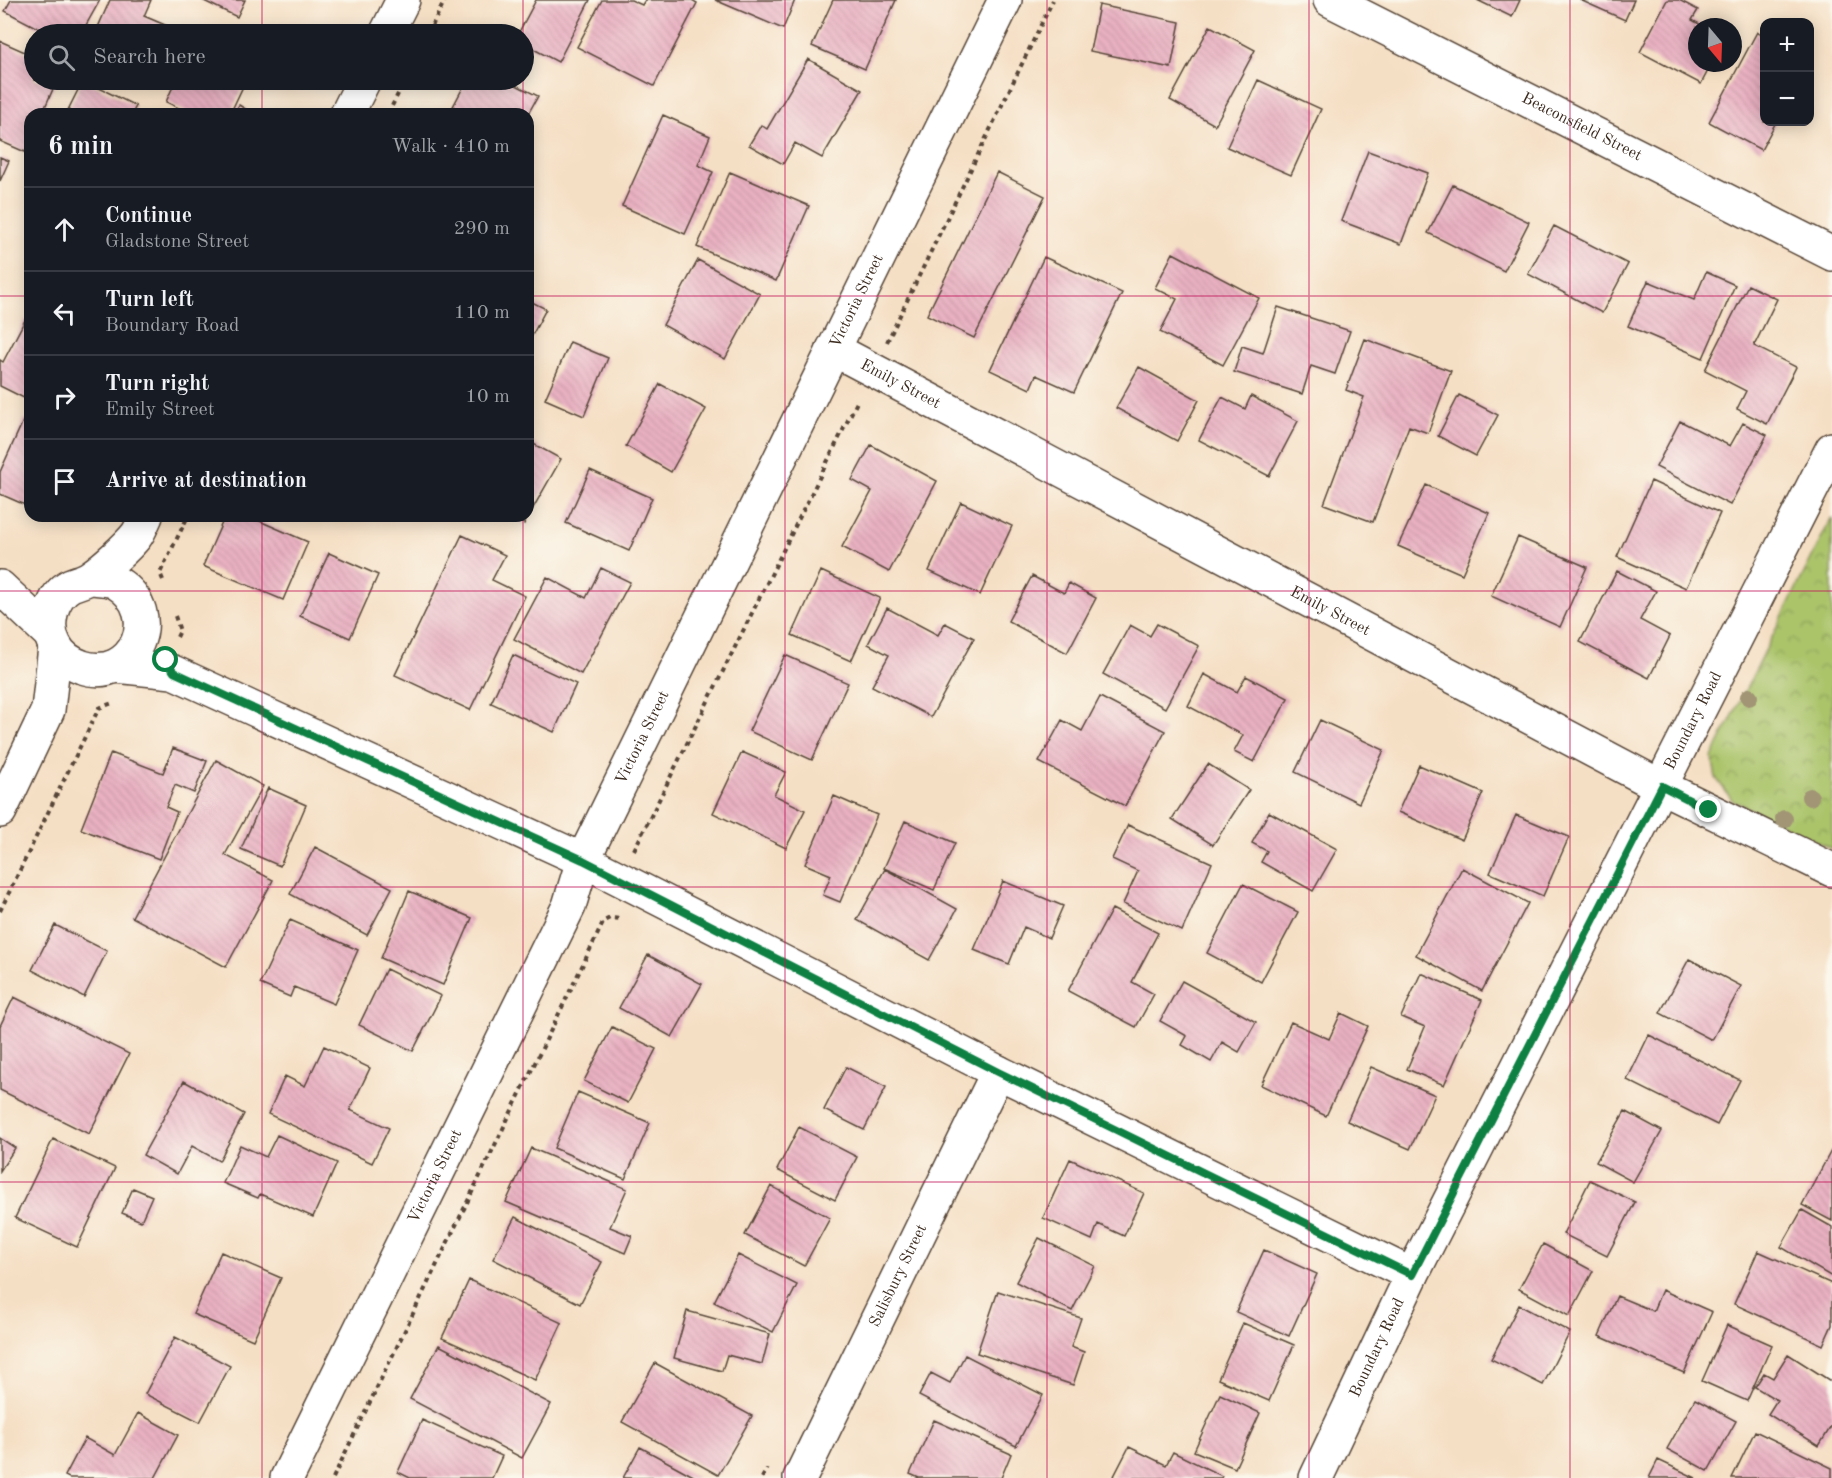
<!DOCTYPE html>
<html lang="en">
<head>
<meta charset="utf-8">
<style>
  body { margin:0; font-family:"Old Standard TT",serif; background:#242831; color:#f1f3f6 }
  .controls { position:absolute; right:18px; top:18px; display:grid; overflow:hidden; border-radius:12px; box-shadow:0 3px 15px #0003 }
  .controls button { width:54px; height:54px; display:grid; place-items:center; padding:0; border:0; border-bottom:2px solid #363941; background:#171b24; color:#f1f3f6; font:30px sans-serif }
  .compass { position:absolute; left:1688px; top:18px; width:54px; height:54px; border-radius:50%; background:#171b24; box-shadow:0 3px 15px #0003; rotate:161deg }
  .stop { position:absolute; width:18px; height:18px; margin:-14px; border:4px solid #0b8043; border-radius:50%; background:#fff }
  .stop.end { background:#0b8043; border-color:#fff; box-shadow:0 2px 6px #0008 }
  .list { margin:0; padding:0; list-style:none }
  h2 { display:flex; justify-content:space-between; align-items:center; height:78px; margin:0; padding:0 24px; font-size:26px }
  h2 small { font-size:20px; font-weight:400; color:#9ea1a6 }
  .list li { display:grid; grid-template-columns:39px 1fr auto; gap:18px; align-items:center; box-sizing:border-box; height:84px; padding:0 24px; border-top:2px solid #363941 }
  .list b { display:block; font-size:22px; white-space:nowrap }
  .list p { margin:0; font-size:20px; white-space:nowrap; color:#9ea1a6 }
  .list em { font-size:20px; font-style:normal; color:#9ea1a6 }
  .icon { flex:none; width:33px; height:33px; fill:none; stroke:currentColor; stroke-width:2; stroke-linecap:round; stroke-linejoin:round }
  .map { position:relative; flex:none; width:1832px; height:1478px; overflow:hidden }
  .search { position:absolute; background:#171b24; box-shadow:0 3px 15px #0003; left:24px; top:24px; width:510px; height:66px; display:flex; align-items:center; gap:15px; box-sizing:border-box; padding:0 21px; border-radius:33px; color:#9ea1a6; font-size:22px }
  .panel { position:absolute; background:#171b24; box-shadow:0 3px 15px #0003; left:24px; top:108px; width:510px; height:414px; border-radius:18px }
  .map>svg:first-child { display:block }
  .park { fill:url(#park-crowns); stroke:#737744; stroke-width:1.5 }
  .building { fill:url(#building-back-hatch) }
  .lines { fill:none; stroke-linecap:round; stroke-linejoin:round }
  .minor-casing { stroke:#574537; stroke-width:36 }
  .path { stroke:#574537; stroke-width:4; stroke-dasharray:4.5 4.5; stroke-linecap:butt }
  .minor { stroke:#fff; stroke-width:33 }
  .tree { fill:#a19575 }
  .route { stroke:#0b8043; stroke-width:8 }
  .grid { fill:none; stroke:#c2185b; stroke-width:1.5; stroke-opacity:0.55 }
  .labels { text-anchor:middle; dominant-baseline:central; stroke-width:5; stroke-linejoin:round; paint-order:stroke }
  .street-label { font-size:16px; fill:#3b2a1e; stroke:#fbf7ec }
</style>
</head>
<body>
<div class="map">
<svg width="1832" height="1478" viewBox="0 0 1832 1478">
  <defs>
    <pattern id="park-crowns" width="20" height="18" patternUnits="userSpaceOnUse" patternTransform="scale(1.5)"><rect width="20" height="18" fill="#abc46a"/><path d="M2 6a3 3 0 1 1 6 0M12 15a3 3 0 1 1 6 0" fill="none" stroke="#8c9f57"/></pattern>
    <pattern id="building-back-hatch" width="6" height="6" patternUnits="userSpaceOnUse" patternTransform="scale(1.5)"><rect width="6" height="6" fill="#e9b1c2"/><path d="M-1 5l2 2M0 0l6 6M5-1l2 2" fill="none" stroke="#c998a6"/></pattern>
  </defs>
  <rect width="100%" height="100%" fill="#fbf7ec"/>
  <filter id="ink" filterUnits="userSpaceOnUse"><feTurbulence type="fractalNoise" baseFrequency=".0167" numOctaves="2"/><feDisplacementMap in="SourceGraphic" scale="12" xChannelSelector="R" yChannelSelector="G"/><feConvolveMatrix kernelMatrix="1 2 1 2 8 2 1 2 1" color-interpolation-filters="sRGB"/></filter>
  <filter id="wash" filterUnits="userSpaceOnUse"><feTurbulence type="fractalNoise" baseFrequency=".008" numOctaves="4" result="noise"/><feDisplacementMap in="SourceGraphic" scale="24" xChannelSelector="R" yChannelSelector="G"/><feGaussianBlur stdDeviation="1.35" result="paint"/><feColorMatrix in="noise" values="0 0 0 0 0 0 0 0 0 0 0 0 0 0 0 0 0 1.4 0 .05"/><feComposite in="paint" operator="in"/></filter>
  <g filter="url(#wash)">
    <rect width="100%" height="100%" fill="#f5dfc4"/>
    <path class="park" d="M1832,517V849L1732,800L1716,778L1712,757Z"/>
    <g id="blocks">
      <path class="building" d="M11,0H100L81,34H49L5,11Z
        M110,0H151L144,16L172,28L169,34H95Z
        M202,0H245L237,17Z
        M536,0H590L558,62L524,44V34H518Z
        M602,0H631L642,5L645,0H692L697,3L654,86L577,47Z
        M715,0H795L783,29Z
        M833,0H896L865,69L812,46Z
        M1477,0H1520L1512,17Z
        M1580,0H1634L1625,20Z
        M1667,0H1679L1698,10L1692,20L1705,27H1697V63H1712L1701,84L1640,52Z
        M1099,5L1180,22L1171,68L1090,51Z
        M1210,26L1255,50L1215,125L1170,100Z
        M1757,32L1764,37V122H1776L1761,150L1709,122Z
        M0,41L34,56V80H57L42,114H30V142L25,152L0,141Z
        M808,59L862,90L822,158L795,143L783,164L749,145L761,125L767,129Z
        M83,80L136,106L132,114H66Z
        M176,80H246L230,114H191L166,102Z
        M467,80H506L538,96L528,114H449Z
        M1258,80L1321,109L1291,175L1227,147Z
        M239,105L253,114H233Z
        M663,115L710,136L698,165L713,172L685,234L622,206Z
        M1368,151L1428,173L1401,244L1341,221Z
        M0,157L9,161L0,181Z
        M730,172L809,206L776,281L697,247Z
        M997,172L1045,196L974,338L927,315Z
        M1453,185L1529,222L1504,271L1428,233Z
        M1554,226L1628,264L1602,313L1528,274Z
        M1173,253L1259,298L1223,365L1160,332L1177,299L1155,288Z
        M1044,257L1122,293L1074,392L1036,375L1030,389L990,370Z
        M698,260L760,294L725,359L663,325Z
        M1706,272L1735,285L1703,358L1628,326L1648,281L1694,300Z
        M1748,285L1777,299L1754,346L1796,367L1767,424L1737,409L1746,391L1705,370Z
        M528,300L546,309L528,343Z
        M1278,307L1350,331L1335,374L1311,366L1302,394L1234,372L1242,346L1263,353Z
        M25,320L30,322V401L0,386V360L3,362Z
        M1365,339L1451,371L1428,433L1409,426L1373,522L1324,504L1364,397L1346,390Z
        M570,342L608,358L584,416L545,399Z
        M1139,367L1199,400L1177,441L1116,408Z
        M660,384L706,409L671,472L626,446Z
        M1459,395L1498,415L1476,456L1438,436Z
        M1251,396L1298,421L1269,476L1199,440L1222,397L1245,409Z
        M24,419L30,421V507L0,494V472Z
        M1680,421L1730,446L1743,423L1767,435L1730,505L1656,467Z
        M528,441L561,459L524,524L510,516H528Z
        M871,445L937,481L889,572L842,547L872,491L852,480Z
        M590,470L652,498L629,551L566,523Z
        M1651,481L1720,513L1686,588L1617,557Z
        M1426,485L1489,513L1462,574L1398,546Z
        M961,502L1012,526L980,595L929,571Z
        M225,516H248L308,542L283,600L203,566Z
        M462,535L505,555L492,580L525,596L470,710L395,675Z
        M1518,537L1587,567L1560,627L1491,596Z
        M329,553L378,575L350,638L300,616Z
        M601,568L630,582L581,674L514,639L547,577L586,598Z
        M821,571L880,598L851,661L792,635Z
        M1617,571L1656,591L1640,620L1670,636L1649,678L1580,642Z
        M1032,576L1064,593L1069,583L1096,598L1067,653L1008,621Z
        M887,608L938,635L945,623L974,638L931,717L872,686L889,655L868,644Z
        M1157,624L1199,646L1165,708L1103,674L1130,625L1150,636Z
        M513,655L576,684L554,732L491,703Z
        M785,655L848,683L812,760L749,731Z
        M1204,674L1237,692L1246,676L1288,698L1254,762L1234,752L1243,735L1188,706Z
        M1100,697L1165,731L1125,806L1039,762L1062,720L1082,731Z
        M1320,720L1384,750L1359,803L1295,772Z
        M173,748L207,761L194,793L175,785L166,807L177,812L159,859L81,829L111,753L163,773Z
        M742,752L786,772L774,795L805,810L786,848L713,813Z
        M216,760L263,786L225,855L273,880L226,967L132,917Z
        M1208,764L1249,790L1213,845L1172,819Z
        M1419,765L1483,793L1462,840L1398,812Z
        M268,788L306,805L280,866L241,849Z
        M834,796L877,815L840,902L823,895L831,875L805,864Z
        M1269,812L1337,849L1313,891L1261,862L1267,851L1252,843Z
        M1516,815L1569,837L1543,896L1490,873Z
        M905,821L955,843L934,890L884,868Z
        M1128,825L1212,863L1182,931L1123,904L1138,871L1112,859Z
        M315,847L392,888L367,935L290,894Z
        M1462,868L1528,903L1482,991L1416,955Z
        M885,869L957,909L929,960L857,920Z
        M1003,881L1063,906L1049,938L1024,927L1009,964L974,950Z
        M1243,884L1298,912L1261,982L1207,953Z
        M409,891L472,918L443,985L381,958Z
        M1112,909L1158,933L1132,982L1154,994L1136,1027L1068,991Z
        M290,920L358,950L334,1004L294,987L290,997L260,984Z
        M55,925L107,951L84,997L32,970Z
        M648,955L702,984L672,1037L619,1008Z
        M1689,959L1741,986L1712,1040L1660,1013Z
        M386,969L441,996L413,1051L359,1025Z
        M1421,973L1482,1000L1444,1085L1407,1069L1425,1027L1401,1017Z
        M1182,981L1256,1022L1239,1052L1222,1042L1211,1062L1182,1045L1187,1036L1160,1021Z
        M14,997L129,1054L89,1134L0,1090V1026Z
        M1341,1013L1368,1026L1326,1116L1261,1085L1291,1022L1329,1039Z
        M612,1027L656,1049L628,1103L584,1081Z
        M1649,1035L1740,1080L1717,1125L1627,1080Z
        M324,1046L370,1068L350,1110L389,1128L372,1163L268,1114L285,1076L305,1086Z
        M846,1067L886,1087L864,1130L824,1110Z
        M1371,1067L1435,1095L1410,1149L1347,1121Z
        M184,1081L244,1114L219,1161L192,1146L177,1174L143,1155Z
        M578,1092L650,1123L625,1179L554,1148Z
        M1625,1111L1662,1131L1633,1182L1596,1162Z
        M799,1127L857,1157L835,1200L777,1170Z
        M277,1135L337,1163L313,1217L260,1194L258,1198L223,1183L240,1145L266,1157Z
        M0,1138L15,1148L0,1171Z
        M53,1139L115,1168L77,1247L15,1218Z
        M531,1148L627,1189L610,1227L632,1236L625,1253L506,1202Z
        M1832,1149V1221L1802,1205Z
        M1070,1159L1144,1193L1124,1236L1098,1224L1092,1240L1043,1218Z
        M1590,1180L1635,1202L1607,1256L1563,1234Z
        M771,1186L830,1218L804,1266L745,1235Z
        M133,1188L152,1196L141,1221L122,1213Z
        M1802,1210L1832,1227V1277L1781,1247Z
        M515,1217L602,1262L580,1304L493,1259Z
        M1039,1238L1095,1266L1072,1311L1016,1282Z
        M1543,1244L1593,1271L1569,1316L1519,1289Z
        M1264,1250L1317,1274L1289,1336L1236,1312Z
        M1758,1251L1832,1284V1325L1823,1345L1734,1304Z
        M221,1252L281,1278L253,1340L193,1314Z
        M738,1255L797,1285L773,1332L714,1302Z
        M469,1280L562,1323L535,1380L442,1338Z
        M1662,1290L1712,1312L1684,1373L1599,1336L1617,1296L1653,1311Z
        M998,1291L1081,1318L1071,1347L1084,1352L1073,1385L977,1353Z
        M1519,1305L1570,1332L1543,1385L1491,1359Z
        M687,1311L770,1334L762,1364L727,1355L722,1371L674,1358Z
        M1243,1323L1294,1345L1269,1401L1218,1379Z
        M1727,1325L1772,1345L1747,1401L1702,1381Z
        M175,1337L230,1366L200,1422L145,1394Z
        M439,1345L551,1404L522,1458L410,1399Z
        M1788,1354L1832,1382V1425L1819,1446L1768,1414L1777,1400L1755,1387L1764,1373L1773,1378Z
        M965,1355L1043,1395L1016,1446L919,1396L931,1373L950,1383Z
        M655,1363L752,1416L718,1475L622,1422Z
        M1220,1394L1260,1413L1235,1468L1194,1451Z
        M1695,1399L1736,1421L1708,1471L1667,1449Z
        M138,1413L178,1435L155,1478H69L65,1476L85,1438L115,1455Z
        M422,1420L502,1456L492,1478H410L398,1472Z
        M934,1420L1011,1454L1001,1478H919L910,1474Z
        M1755,1431L1832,1468V1478H1732Z
        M640,1447L697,1478H623Z
        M1129,1447L1166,1465L1173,1452L1222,1476L1221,1478H1113Z
        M1658,1460L1696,1478H1649Z"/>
    </g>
  </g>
  <g filter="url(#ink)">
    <use href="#blocks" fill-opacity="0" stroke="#574537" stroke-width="1.5"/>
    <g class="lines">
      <defs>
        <g id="minor">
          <path id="s1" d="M1330,0L1832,254"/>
          <path d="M386,34L403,0"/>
          <path d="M347,114L364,80"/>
          <path id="s2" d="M833,349L1662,787L1832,870"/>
          <path d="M91,578C99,579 111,579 117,583C166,613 134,684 82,667C71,663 60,656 55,645C44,626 51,596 71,585C78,582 86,581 92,576C104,568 127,547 136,536C140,531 143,522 146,516"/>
          <path d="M0,587L50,634"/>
          <path d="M116,666L173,672L583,860L998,1072L1412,1275"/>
          <path d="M0,811L48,710L55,647"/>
          <path id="s3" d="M287,1478L569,906L583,860L1005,0"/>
          <path id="s4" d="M800,1478L998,1072"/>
          <path id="s5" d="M1316,1478L1412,1275L1832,449"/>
        </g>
      </defs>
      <use href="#minor" class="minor-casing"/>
      <path class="path" d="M428,34L445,0
        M388,114L405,80
        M887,342L1053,0
        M163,580L160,573L188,516
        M175,616L180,631L176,639
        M634,850L858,400
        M0,911L99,708L115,702
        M333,1478L604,921L610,918L622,919
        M762,1478L767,1469"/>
      <use href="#minor" class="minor"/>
    </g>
    <g class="tree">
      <circle cx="1749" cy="697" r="9"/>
      <circle cx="1810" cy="797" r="9"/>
      <circle cx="1784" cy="819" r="9"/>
    </g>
  </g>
  <g class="lines" filter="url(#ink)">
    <path class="route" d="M166,660L174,672L583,860L998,1072L1412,1275L1662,786L1709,810"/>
  </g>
  <path class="grid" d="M262,0V34M523,0V34M785,0V1478M1047,0V1478M1309,0V1478M1570,0V1478M262,80V114M523,80V114M0,296H30M528,296H1832M262,516V1478M523,516V1478M0,591H1832M0,887H1832M0,1182H1832"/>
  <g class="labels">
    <g class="street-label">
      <text stroke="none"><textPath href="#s1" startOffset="282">Beaconsfield Street</textPath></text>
      <text stroke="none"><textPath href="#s3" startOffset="1308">Victoria Street</textPath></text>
      <text stroke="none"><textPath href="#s2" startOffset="76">Emily Street</textPath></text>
      <text stroke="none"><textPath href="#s2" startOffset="562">Emily Street</textPath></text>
      <text stroke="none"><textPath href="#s5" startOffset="846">Boundary Road</textPath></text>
      <text stroke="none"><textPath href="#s3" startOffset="822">Victoria Street</textPath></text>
      <text stroke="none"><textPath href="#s3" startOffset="336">Victoria Street</textPath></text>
      <text stroke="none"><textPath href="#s4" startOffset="225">Salisbury Street</textPath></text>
      <text stroke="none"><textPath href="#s5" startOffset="144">Boundary Road</textPath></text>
    </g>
  </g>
</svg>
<div class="controls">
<button>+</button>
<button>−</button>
</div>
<svg class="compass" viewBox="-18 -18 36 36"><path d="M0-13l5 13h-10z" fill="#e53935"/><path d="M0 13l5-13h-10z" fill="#9ea1a6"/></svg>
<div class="stop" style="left:166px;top:660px"></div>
<div class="stop end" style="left:1709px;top:810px"></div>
<div class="search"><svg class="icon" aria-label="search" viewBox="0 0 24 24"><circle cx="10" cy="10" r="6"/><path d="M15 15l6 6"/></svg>Search here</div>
<section class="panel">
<h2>6 min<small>Walk · 410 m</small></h2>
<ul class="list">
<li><svg class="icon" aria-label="ahead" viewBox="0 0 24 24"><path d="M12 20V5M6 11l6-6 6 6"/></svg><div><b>Continue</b><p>Gladstone Street</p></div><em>290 m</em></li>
<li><svg class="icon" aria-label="left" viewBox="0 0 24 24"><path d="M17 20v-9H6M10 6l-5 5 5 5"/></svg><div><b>Turn left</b><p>Boundary Road</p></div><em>110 m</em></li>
<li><svg class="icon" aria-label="right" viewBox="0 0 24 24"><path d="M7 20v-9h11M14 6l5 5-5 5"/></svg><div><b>Turn right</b><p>Emily Street</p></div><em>10 m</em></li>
<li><svg class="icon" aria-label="arrive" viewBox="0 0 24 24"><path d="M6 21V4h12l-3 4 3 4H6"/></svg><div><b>Arrive at destination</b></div></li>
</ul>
</section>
</div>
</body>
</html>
